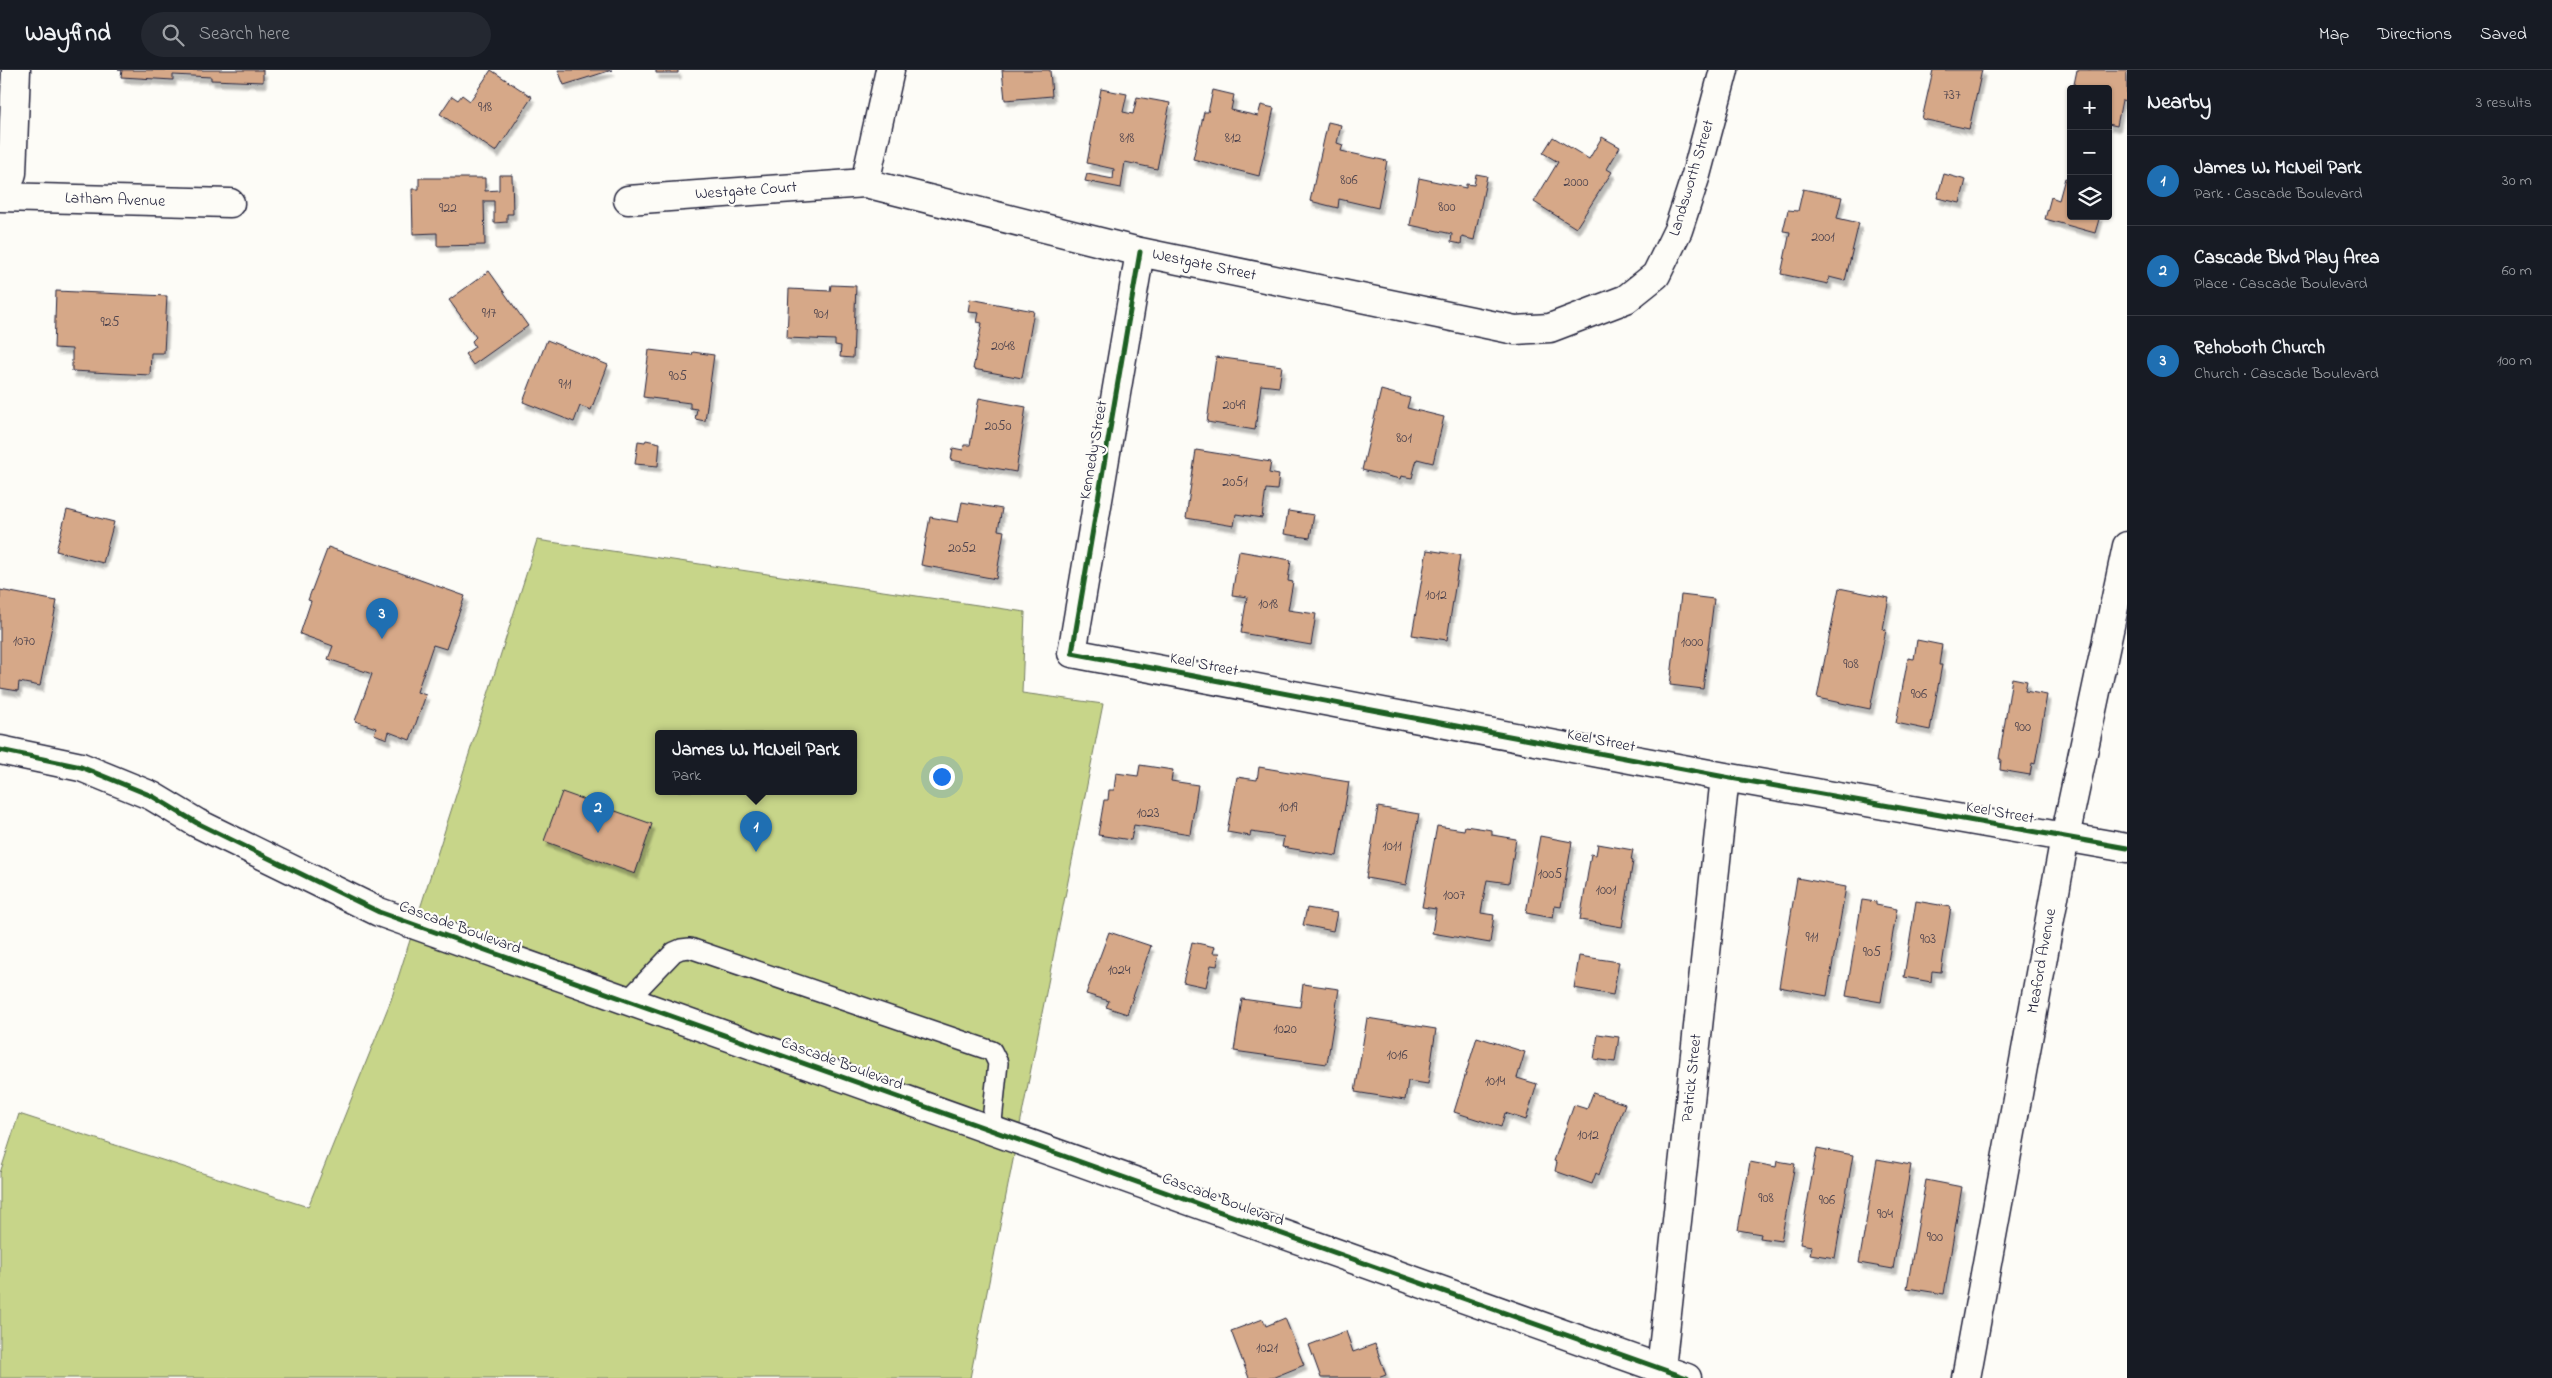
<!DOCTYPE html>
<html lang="en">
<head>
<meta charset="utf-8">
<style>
  body { margin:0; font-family:"Indie Flower",sans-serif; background:#242831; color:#f1f3f6 }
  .controls { position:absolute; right:15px; top:15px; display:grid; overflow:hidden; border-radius:5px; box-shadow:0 1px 4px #0004 }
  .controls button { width:45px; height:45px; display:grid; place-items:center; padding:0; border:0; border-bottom:1px solid #363941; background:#171b24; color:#f1f3f6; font:25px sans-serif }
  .you { position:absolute; left:941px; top:706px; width:18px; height:18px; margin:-12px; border:4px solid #fff; border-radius:50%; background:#1a73e8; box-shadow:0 0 0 8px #1a73e833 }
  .badge { display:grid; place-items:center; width:32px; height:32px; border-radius:50%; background:#1f6fb2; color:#fff; font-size:16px; font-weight:700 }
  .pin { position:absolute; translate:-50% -41px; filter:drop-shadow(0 1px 2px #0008) }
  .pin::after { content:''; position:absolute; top:26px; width:18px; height:15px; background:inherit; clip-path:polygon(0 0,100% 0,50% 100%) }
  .popup { position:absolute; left:655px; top:660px; width:202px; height:65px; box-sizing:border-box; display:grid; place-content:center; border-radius:5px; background:#171b24; filter:drop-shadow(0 1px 4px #0005); font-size:16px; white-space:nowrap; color:#9ea1a6 }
  .popup b { font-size:19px; color:#f1f3f6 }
  .popup::after { content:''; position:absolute; left:50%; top:100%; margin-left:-10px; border:10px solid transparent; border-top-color:#171b24 }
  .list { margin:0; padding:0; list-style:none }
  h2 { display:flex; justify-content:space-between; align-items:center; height:65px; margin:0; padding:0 20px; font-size:21px }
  h2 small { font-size:16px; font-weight:400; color:#9ea1a6 }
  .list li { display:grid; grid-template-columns:32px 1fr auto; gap:15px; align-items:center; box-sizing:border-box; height:90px; padding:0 20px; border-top:1px solid #363941 }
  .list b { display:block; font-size:19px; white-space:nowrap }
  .list p { margin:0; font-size:16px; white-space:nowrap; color:#9ea1a6 }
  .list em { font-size:16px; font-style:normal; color:#9ea1a6 }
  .icon { flex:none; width:28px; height:28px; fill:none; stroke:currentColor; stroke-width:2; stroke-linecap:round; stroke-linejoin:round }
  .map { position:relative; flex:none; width:2127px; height:1308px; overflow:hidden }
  header { display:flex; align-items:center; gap:30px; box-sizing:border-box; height:70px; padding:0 25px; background:#171b24; border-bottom:1px solid #363941 }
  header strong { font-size:24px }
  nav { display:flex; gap:28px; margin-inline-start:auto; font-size:18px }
  .search { width:350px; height:45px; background:#242831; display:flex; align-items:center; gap:12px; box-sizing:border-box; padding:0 18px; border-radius:28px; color:#9ea1a6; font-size:19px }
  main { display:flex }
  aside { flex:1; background:#171b24 }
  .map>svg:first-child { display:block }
  .green { fill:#c7d589; stroke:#747c62; fill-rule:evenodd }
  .building { fill:#d6a888; stroke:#22223b; filter:url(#shadow) }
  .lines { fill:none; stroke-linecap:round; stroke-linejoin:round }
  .lane-casing { stroke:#22223b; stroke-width:22 }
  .street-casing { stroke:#22223b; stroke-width:31 }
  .lane { stroke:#fdfcf7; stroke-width:19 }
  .street { stroke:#fdfcf7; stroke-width:28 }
  .cycleway-casing { stroke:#fdfcf7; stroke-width:8 }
  .cycleway { stroke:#1b5e20; stroke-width:5 }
  .labels { text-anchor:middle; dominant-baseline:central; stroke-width:4.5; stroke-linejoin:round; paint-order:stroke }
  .number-label { font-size:14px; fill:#4f444e }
  .street-label { font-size:16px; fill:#22223b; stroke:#fdfcf7 }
</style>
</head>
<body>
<header>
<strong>Wayfind</strong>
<div class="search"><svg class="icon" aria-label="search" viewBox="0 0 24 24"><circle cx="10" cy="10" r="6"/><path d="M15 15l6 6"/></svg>Search here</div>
<nav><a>Map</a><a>Directions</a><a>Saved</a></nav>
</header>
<main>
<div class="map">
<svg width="2127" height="1308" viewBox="0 0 2127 1308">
  <defs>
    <filter id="shadow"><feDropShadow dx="3" dy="5.5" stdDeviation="1" flood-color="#0004"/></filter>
  </defs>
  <rect width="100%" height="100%" fill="#fdfcf7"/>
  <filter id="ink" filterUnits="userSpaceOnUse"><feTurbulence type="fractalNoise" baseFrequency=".02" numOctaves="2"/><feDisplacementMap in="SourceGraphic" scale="10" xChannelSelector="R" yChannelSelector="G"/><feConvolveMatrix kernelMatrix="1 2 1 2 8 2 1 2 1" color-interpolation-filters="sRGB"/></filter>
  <g filter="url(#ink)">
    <path class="green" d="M537,470L1025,542L1022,623L1103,634L970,1308H0V1103L19,1044L308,1137L391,930ZM658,663H854V721H658Z"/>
    <path class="building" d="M118,0H263V12L211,10V7L173,5V10L121,7L122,0Z
      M491,0L532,27L496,82L440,44L452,26L458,30L462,25L470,31Z
      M558,0H612L564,15Z
      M656,0H678V3H656Z
      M1002,0H1050L1052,26L1005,30Z
      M1933,0H1982L1969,59L1922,49Z
      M2077,0H2127V31L2122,30L2117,56L2108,54V19H2073Z
      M1101,19L1127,24L1123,42L1133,44L1137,27L1170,33L1157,99L1125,92L1121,118L1085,111L1087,104L1113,109L1114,99L1087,93Z
      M1213,20L1234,25L1231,40L1258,46L1261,35L1274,38L1259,106L1193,89L1204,42H1208Z
      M1328,52L1341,55L1337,73L1343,75L1341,81L1387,91L1378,138L1339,129L1338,138L1310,131Z
      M1553,67L1589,89L1602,67L1620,77L1607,99L1612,102L1576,158L1534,132L1558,92L1543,83Z
      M1476,104L1487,106L1474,170L1462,167L1461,174L1451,172L1452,164L1410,155L1419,108L1466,118V114L1474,115Z
      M1944,104L1966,110L1960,133L1937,128Z
      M499,105H512L513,144H507V152L494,153V131H484L485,175L437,176V163L413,164L412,119H419V108H485V121L499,120Z
      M2065,108L2071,110V146H2100L2095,163L2045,149L2051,127L2059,130Z
      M1803,119L1842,127L1837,148L1859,153L1845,211L1829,207L1828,214L1781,204L1790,162L1783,161L1788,140L1798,141Z
      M489,201L528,256L473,295L465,284L475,277L472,271L476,267L449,230Z
      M831,215L856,216L853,288L840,287L841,276L835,275V270L787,268L789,219L830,221Z
      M56,221L167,226L164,283H151L150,305L72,301V279L54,278Z
      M970,229L1034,241L1022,308L973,299L982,253L977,252L979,243L968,242Z
      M547,270L608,295L591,340L580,336L574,352L523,332Z
      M649,280L692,285L693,282L714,285L705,351L695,349L697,339L690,338V333L643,327Z
      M1216,287L1282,296L1279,317L1261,315L1255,360L1207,352Z
      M1381,320L1410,328L1407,338L1444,347L1433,393L1417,389L1412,408L1401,406L1400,409L1362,400Z
      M979,328L1026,337L1016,402L951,390L953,378L963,380L964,375H970Z
      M646,370L660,373L658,396L635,394L638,371L645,372Z
      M1196,380L1271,392L1269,403L1279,405L1277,420L1266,419L1262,448L1236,444L1234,456L1186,448Z
      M962,432L1002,439L998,460L1004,461L996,509L921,495L930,447L958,452Z
      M67,440L114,452L103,493L56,481Z
      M1288,441L1314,445L1310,468L1284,464Z
      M328,477L465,526L446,579L433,575L417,622L426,625L410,670L389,662L387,669L374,664L376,658L355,651L372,604L328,589L333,576L300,564L311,531L308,530Z
      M1427,480L1460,485L1447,570L1412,565Z
      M1239,481L1291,490L1288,511L1293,512L1288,540L1316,544L1311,575L1241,563L1247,527L1232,525Z
      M1839,518L1889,528L1883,559L1886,560L1870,639L1817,628Z
      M0,520L57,531L40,616L19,612L18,621L0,618Z
      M1681,525L1714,529L1703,619L1670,615Z
      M1917,570L1942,575L1939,595H1942L1930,660L1896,653L1908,588L1914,589Z
      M2012,608L2027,611L2025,621L2047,625L2035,694L2032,693L2030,705L2000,700L2001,689H1999Z
      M1140,695L1173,700L1171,711L1198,715L1190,764L1134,755L1131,770L1098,765L1104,730H1108L1109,720H1114L1116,703L1138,706Z
      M1259,697L1349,712L1337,786L1282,777L1284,767L1251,762L1250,766L1227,762L1237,707L1257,710Z
      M562,722L652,754L635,804L544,771Z
      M1378,737L1419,744L1406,815L1366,808Z
      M1437,756L1464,760L1465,756L1492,760V765L1516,769L1509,813L1487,810L1481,843L1494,845L1490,873L1432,863L1436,839L1422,837Z
      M1540,766L1572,772L1561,837L1555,836L1553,848L1526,843Z
      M1598,774L1633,780L1631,790L1633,791L1622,857L1580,850L1591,784L1596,785Z
      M1797,808L1846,817L1827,926L1779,917Z
      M1862,830L1876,832V835L1897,839L1881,932L1846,926Z
      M1916,831L1951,837L1941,902L1932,901L1931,912L1904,907Z
      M1307,838L1337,843L1333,861L1303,855Z
      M1109,862L1151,876L1127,944L1106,937L1109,931L1086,924Z
      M1192,872L1215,877L1213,883H1220L1217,896L1211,895L1206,917L1183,912Z
      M1579,886L1619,892L1613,925L1574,918Z
      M1303,914L1339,919L1327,994L1234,981L1242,929L1300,937Z
      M1367,948L1436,959L1428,1014L1408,1011L1405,1030L1355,1022Z
      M1598,964L1619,967L1615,992L1594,989Z
      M1477,967L1525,982L1517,1008L1537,1014L1526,1050L1505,1043L1501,1057L1454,1042Z
      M1593,1023L1625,1034L1599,1105L1596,1103L1592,1114L1555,1101L1557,1092L1554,1091L1574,1035L1587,1039Z
      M1817,1078L1853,1085L1835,1188L1810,1184L1812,1176L1800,1174Z
      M1877,1089L1911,1095L1893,1199L1859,1193Z
      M1777,1091L1795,1094L1781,1171L1760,1168L1761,1164L1738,1160L1750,1092L1776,1097Z
      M1926,1110L1962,1117L1944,1224L1907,1218Z
      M1285,1248L1304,1295L1272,1308H1249L1231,1261L1263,1249L1266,1256Z
      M1346,1261L1353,1282L1375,1274L1386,1305L1378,1308H1321L1309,1275Z"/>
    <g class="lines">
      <defs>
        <path id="lane" d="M627,931L674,882L681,879L690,878L992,981L998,993L991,1061"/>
        <path id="street" d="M865,113L890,0
          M0,126L8,116L12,103L16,0
          M0,127L230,133
          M628,130L865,113L1140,182L1515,260L1550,258L1626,229L1656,205L1678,160L1696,105L1724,0
          M1140,182L1072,583L1725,707L2127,778
          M0,680L81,697L152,726L197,753L379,842L1687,1308
          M1660,1308L1725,707
          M1966,1308L2065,767L2127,476"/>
      </defs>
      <use href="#lane" class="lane-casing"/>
      <use href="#street" class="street-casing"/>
      <use href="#lane" class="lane"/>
      <use href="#street" class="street"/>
      <defs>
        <path id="cycleway" d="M1140,182L1072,583L1725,707L2127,778
          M0,680L81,697L152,726L197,753L379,842L1687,1308"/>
      </defs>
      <use href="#cycleway" class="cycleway-casing"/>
      <use href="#cycleway" class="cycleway"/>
    </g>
  </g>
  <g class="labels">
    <g class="number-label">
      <text x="1952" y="25">737</text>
      <text x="485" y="37">918</text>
      <text x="1127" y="68">818</text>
      <text x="1233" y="68">812</text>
      <text x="1349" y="110">806</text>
      <text x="1576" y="112">2000</text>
      <text x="1447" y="137">800</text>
      <text x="448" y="138">922</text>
      <text x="1823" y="167">2001</text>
      <text x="489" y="243">917</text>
      <text x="821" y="244">901</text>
      <text x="110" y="252">925</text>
      <text x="1003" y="276">2048</text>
      <text x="678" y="306">905</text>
      <text x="565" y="314">911</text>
      <text x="1234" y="335">2049</text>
      <text x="998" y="356">2050</text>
      <text x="1404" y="368">801</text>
      <text x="1235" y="412">2051</text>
      <text x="962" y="478">2052</text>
      <text x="1436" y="525">1012</text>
      <text x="1268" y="534">1018</text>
      <text x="24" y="571">1070</text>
      <text x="1692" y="572">1000</text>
      <text x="1851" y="594">908</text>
      <text x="1919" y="624">906</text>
      <text x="2023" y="657">900</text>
      <text x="1288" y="737">1019</text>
      <text x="1148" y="743">1023</text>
      <text x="1392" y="776">1011</text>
      <text x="1550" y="804">1005</text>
      <text x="1606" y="820">1001</text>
      <text x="1454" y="825">1007</text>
      <text x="1812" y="867">911</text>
      <text x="1928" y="869">903</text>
      <text x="1872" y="882">905</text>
      <text x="1119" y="900">1024</text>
      <text x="1285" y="959">1020</text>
      <text x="1397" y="985">1016</text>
      <text x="1495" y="1011">1014</text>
      <text x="1588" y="1065">1012</text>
      <text x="1766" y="1128">908</text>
      <text x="1827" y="1130">906</text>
      <text x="1885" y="1144">904</text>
      <text x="1935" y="1167">900</text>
      <text x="1267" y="1278">1021</text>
    </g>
    <g class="street-label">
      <text transform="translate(1692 108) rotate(-73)">Landsworth Street</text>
      <text transform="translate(746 121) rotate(-4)">Westgate Court</text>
      <text transform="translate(115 130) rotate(2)">Latham Avenue</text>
      <text transform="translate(1204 195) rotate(12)">Westgate Street</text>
      <text transform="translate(1094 380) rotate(-80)">Kennedy Street</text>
      <text transform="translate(1204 595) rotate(11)">Keel Street</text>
      <text transform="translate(1601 671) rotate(11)">Keel Street</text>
      <text transform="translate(2000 743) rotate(10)">Keel Street</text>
      <text transform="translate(460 858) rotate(20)">Cascade Boulevard</text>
      <text transform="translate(2042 891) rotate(-80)">Meaford Avenue</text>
      <text transform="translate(842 994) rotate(20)">Cascade Boulevard</text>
      <text transform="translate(1692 1008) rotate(-84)">Patrick Street</text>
      <text transform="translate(1223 1130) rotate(20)">Cascade Boulevard</text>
    </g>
  </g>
</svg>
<div class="controls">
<button>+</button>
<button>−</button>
<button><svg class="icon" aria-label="layers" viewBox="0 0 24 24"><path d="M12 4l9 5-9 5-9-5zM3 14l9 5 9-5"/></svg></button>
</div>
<div class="you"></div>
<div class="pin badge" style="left:756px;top:782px">1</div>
<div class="popup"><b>James W. McNeil Park</b>Park</div>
<div class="pin badge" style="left:598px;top:763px">2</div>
<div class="pin badge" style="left:382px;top:569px">3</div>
</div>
<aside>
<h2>Nearby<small>3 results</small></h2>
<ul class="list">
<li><span class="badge">1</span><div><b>James W. McNeil Park</b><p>Park · Cascade Boulevard</p></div><em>30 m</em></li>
<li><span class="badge">2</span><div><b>Cascade Blvd Play Area</b><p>Place · Cascade Boulevard</p></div><em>60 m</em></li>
<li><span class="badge">3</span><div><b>Rehoboth Church</b><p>Church · Cascade Boulevard</p></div><em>100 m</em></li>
</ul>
</aside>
</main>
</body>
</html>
